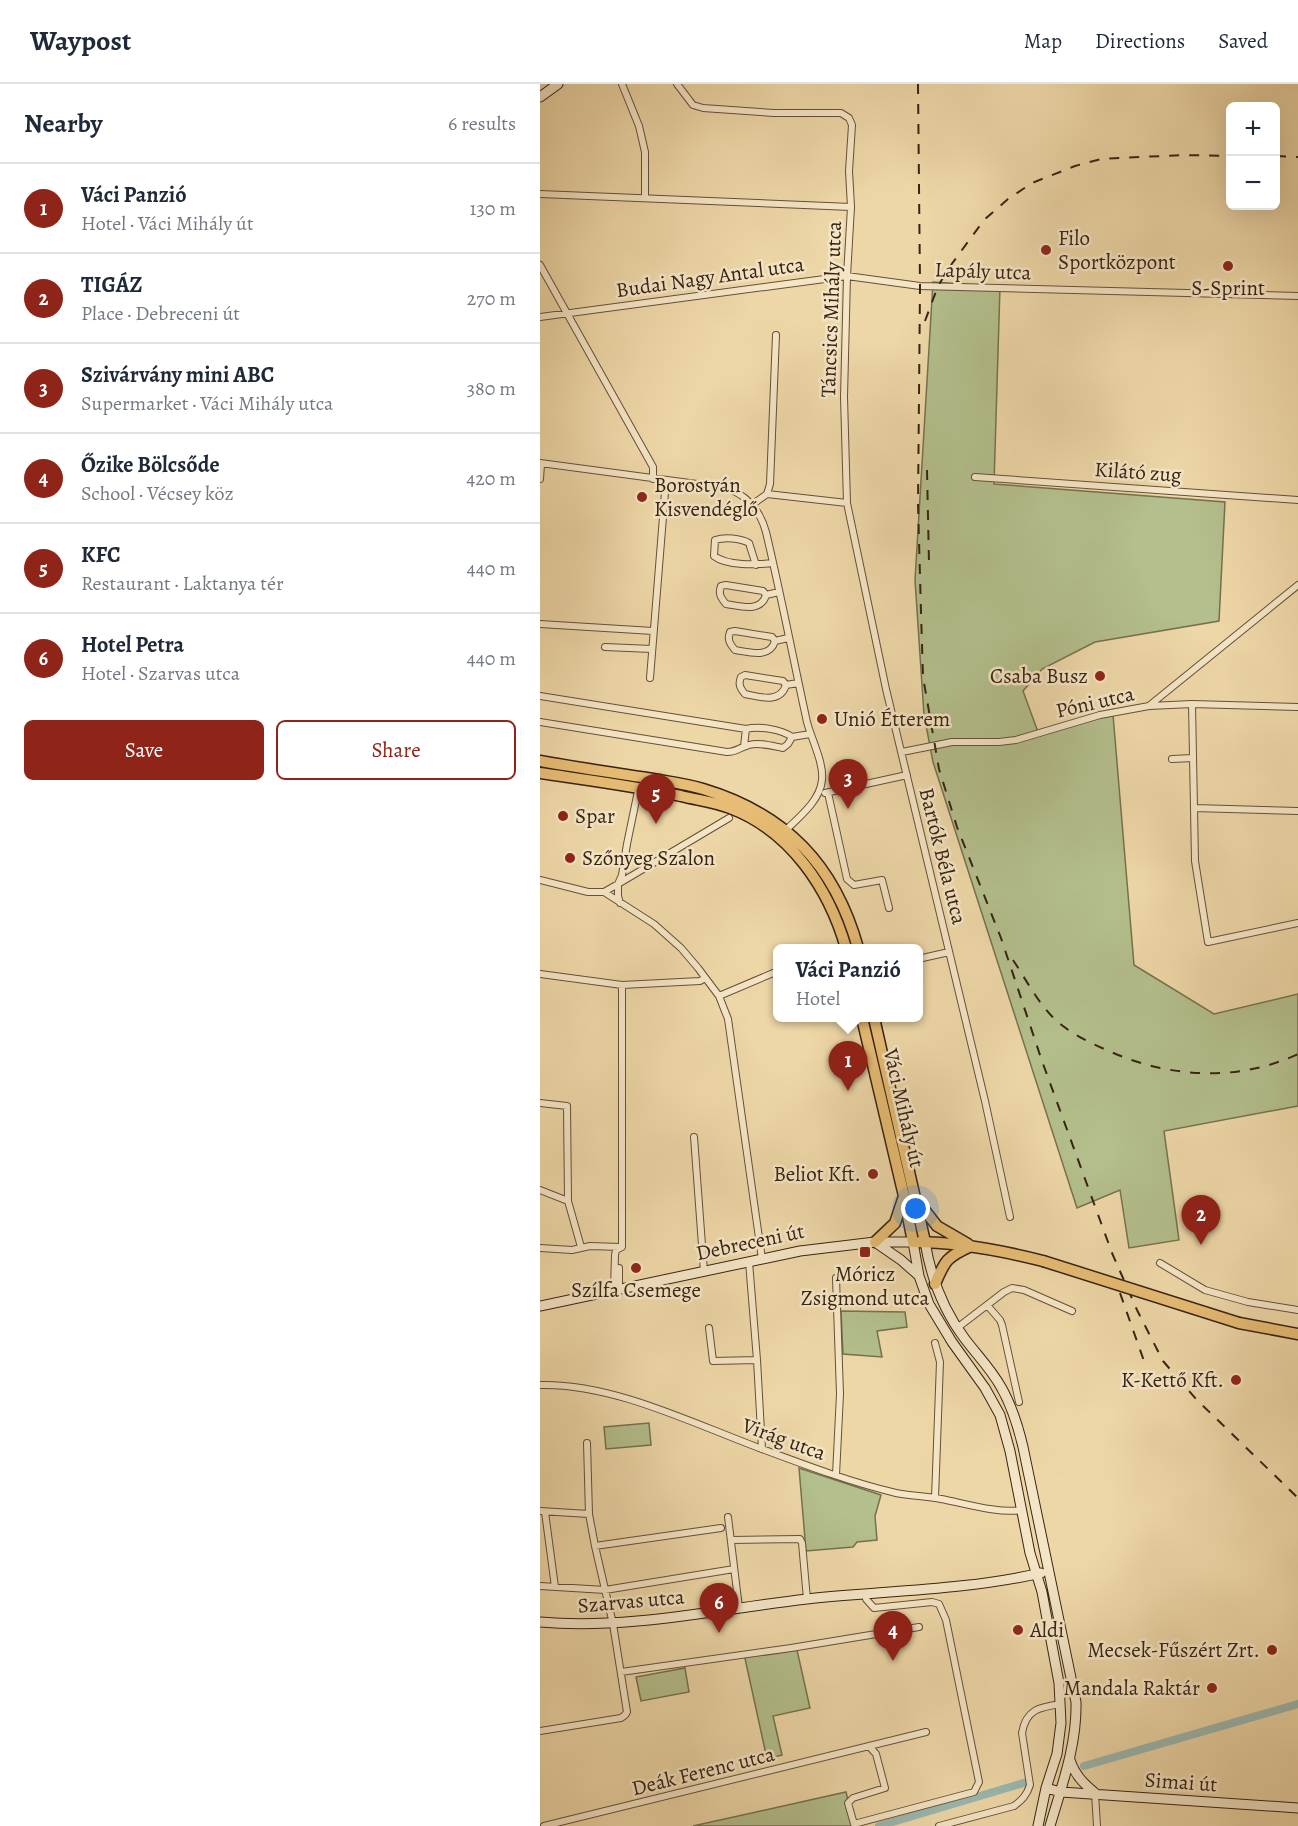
<!DOCTYPE html>
<html lang="en">
<head>
<meta charset="utf-8">
<style>
  body { margin:0; font-family:Alegreya,serif; background:#f2f2f3; color:#1f2937 }
  .controls { position:absolute; right:18px; top:18px; display:grid; overflow:hidden; border-radius:9px; box-shadow:0 6px 24px #0002 }
  .controls button { width:54px; height:54px; display:grid; place-items:center; padding:0; border:0; border-bottom:2px solid #e0e1e3; background:#fff; color:#1f2937; font:30px sans-serif }
  .you { position:absolute; left:376px; top:1125px; width:21px; height:21px; margin:-15px; border:4px solid #fff; border-radius:50%; background:#1a73e8; box-shadow:0 0 0 9px #1a73e833 }
  .badge { display:grid; place-items:center; width:39px; height:39px; border-radius:50%; background:#8f2418; color:#fff; font-size:20px; font-weight:700 }
  .pin { position:absolute; translate:-50% -50px; filter:drop-shadow(0 2px 3px #0008) }
  .pin::after { content:''; position:absolute; top:32px; width:21px; height:18px; background:inherit; clip-path:polygon(0 0,100% 0,50% 100%) }
  .popup { position:absolute; left:233px; top:860px; width:150px; height:78px; box-sizing:border-box; display:grid; place-content:center; border-radius:9px; background:#fff; filter:drop-shadow(0 2px 4px #0005); font-size:20px; white-space:nowrap; color:#747a83 }
  .popup b { font-size:22px; color:#1f2937 }
  .popup::after { content:''; position:absolute; left:50%; top:100%; margin-left:-12px; border:12px solid transparent; border-top-color:#fff }
  .list { margin:0; padding:0; list-style:none }
  h2 { display:flex; justify-content:space-between; align-items:center; height:78px; margin:0; padding:0 24px; font-size:26px }
  h2 small { font-size:20px; font-weight:400; color:#747a83 }
  .list li { display:grid; grid-template-columns:39px 1fr auto; gap:18px; align-items:center; box-sizing:border-box; height:90px; padding:0 24px; border-top:2px solid #e0e1e3 }
  .list b { display:block; font-size:22px; white-space:nowrap }
  .list p { margin:0; font-size:20px; white-space:nowrap; color:#747a83 }
  .list em { font-size:20px; font-style:normal; color:#747a83 }
  .actions { display:flex; gap:12px; padding:18px 24px }
  .actions a { flex:1; padding:14px 0; border:2px solid #8f2418; border-radius:9px; text-align:center; font-size:21px; color:#8f2418 }
  .actions .main { background:#8f2418; color:#fff }
  .map { position:relative; flex:none; width:758px; height:1742px; overflow:hidden }
  header { display:flex; align-items:center; gap:36px; box-sizing:border-box; height:84px; padding:0 30px; background:#fff; border-bottom:2px solid #e0e1e3 }
  header strong { font-size:28px }
  nav { display:flex; gap:33px; margin-inline-start:auto; font-size:21px }
  main { display:flex }
  aside { flex:1; background:#fff }
  .map>svg:first-child { display:block }
  .green { fill:#b3bf8c; stroke:#75714f; stroke-width:1.5 }
  .lines { fill:none; stroke-linecap:round; stroke-linejoin:round }
  .canal { stroke:#9bb8af; stroke-width:8 }
  .street-casing { stroke:#655037; stroke-width:8 }
  .secondary-casing { stroke:#372312; stroke-width:11 }
  .primary-casing { stroke:#372312; stroke-width:13 }
  .street { stroke:#f4e5c6; stroke-width:6 }
  .secondary { stroke:#f4e5c6; stroke-width:9 }
  .primary { stroke:#e7bc74; stroke-width:10 }
  .rail { stroke:#372312; stroke-width:2; stroke-dasharray:10 10; stroke-linecap:butt }
  .primary-bridge-casing { stroke:#372312; stroke-width:13; stroke-linecap:butt }
  .primary-bridge { stroke:#e7bc74; stroke-width:10 }
  .poi-dot { fill:#8f2418; stroke:#f4e5c6; stroke-width:2 }
  .labels { text-anchor:middle; dominant-baseline:central; stroke-width:5; stroke-linejoin:round; paint-order:stroke }
  .poi-label { font-size:21px; fill:#372312; stroke:#f4e5c6; text-anchor:start }
  .street-label { font-size:21px; fill:#372312; stroke:#f4e5c6 }
</style>
</head>
<body>
<header>
<strong>Waypost</strong>
<nav><a>Map</a><a>Directions</a><a>Saved</a></nav>
</header>
<main>
<aside>
<h2>Nearby<small>6 results</small></h2>
<ul class="list">
<li><span class="badge">1</span><div><b>Váci Panzió</b><p>Hotel · Váci Mihály út</p></div><em>130 m</em></li>
<li><span class="badge">2</span><div><b>TIGÁZ</b><p>Place · Debreceni út</p></div><em>270 m</em></li>
<li><span class="badge">3</span><div><b>Szivárvány mini ABC</b><p>Supermarket · Váci Mihály utca</p></div><em>380 m</em></li>
<li><span class="badge">4</span><div><b>Őzike Bölcsőde</b><p>School · Vécsey köz</p></div><em>420 m</em></li>
<li><span class="badge">5</span><div><b>KFC</b><p>Restaurant · Laktanya tér</p></div><em>440 m</em></li>
<li><span class="badge">6</span><div><b>Hotel Petra</b><p>Hotel · Szarvas utca</p></div><em>440 m</em></li>
</ul>
<div class="actions"><a class="main">Save</a><a>Share</a></div>
</aside>
<div class="map">
<svg width="758" height="1742" viewBox="0 0 758 1742">
  <rect width="100%" height="100%" fill="#eed7a7"/>
  <filter id="stains"><feTurbulence type="fractalNoise" baseFrequency=".00333" numOctaves="4"/><feColorMatrix values="0 0 0 0 .2 0 0 0 0 .09 0 0 0 0 .02 0 0 0 .5 -.17"/></filter>
  <radialGradient id="worn" r=".72"><stop offset=".6" stop-color="#630" stop-opacity="0"/><stop offset="1" stop-color="#630" stop-opacity=".3"/></radialGradient>
  <path class="green" d="M393,198L460,203L454,400L685,418L679,537L555,558L502,585L483,607L498,648L573,631L594,881L674,930L758,910V1022L624,1047L639,1156L589,1164L580,1106L537,1124L393,678L384,631L375,496Z
    M301,1227L365,1228L367,1243L337,1247L342,1273L303,1270Z
    M109,1339L111,1361L66,1365L64,1343Z
    M259,1384L341,1411L335,1432L337,1456L317,1458L313,1463L266,1467Z
    M257,1566L270,1624L233,1632L242,1671L227,1675L204,1570Z
    M145,1584L149,1608L101,1617L96,1593Z
    M306,1708L314,1742H153Z"/>
  <g class="lines">
    <path class="canal" d="M544,1682L758,1620
      M339,1742L487,1698"/>
    <defs>
      <path id="street" d="M82,0L99,42L105,68V114
        M137,0L153,21L163,24L234,29H301L309,34L312,41L309,87L311,123L307,192L304,313L307,419L346,605L445,1017L470,1133
        M0,110L311,123
        M0,181L113,383V395
        M0,233L307,192L380,202L758,212
        M0,379L187,404C208,412 220,426 226,448C241,511 253,574 267,638C271,654 284,679 282,696C280,717 259,733 245,747
        M435,393L758,416
        M0,395L1,380
        M227,410L307,419
        M213,420L227,410L230,400L236,251
        M216,481L209,459C200,454 185,453 175,456L174,472C187,482 216,481 233,479
        M226,511C221,529 200,522 186,520C181,514 178,510 181,502L186,501L223,507L226,511L239,508
        M0,540L113,547
        M235,557C230,575 209,568 195,566C190,560 187,556 190,548L195,547L232,553L235,557L248,554
        M65,563L112,565
        M110,594L126,396
        M246,601C240,620 220,613 205,610C200,604 198,600 201,593L205,591L243,597L246,601L258,599
        M0,612L206,645C219,642 241,645 252,653L270,650
        M652,620L655,777L668,858L758,839
        M610,621L758,501
        M0,638L187,668C197,668 200,663 209,661C219,658 232,662 243,664L248,660L252,653
        M204,662L206,645
        M362,668L412,658H459L476,656L560,631L609,622L652,620L758,623
        M632,675L653,674
        M285,709L367,691
        M288,709L307,795L314,801L342,796L349,824
        M654,724L758,727
        M0,796L48,808H64L114,840L141,864L158,884L179,912L188,935L222,1175
        M64,808L78,800L82,791L87,760L99,702
        M80,819L78,812V800L189,734
        M378,875L409,868
        M0,890L82,901L160,897L165,894
        M179,912L238,887
        M0,1019L27,1022L28,1117
        M154,1053L164,1188
        M0,1106L28,1117L41,1163
        M0,1164L32,1166L50,1162L80,1163
        M209,1178L217,1276L222,1365
        M620,1179L665,1206L708,1218L758,1226
        M79,1184V1204
        M296,1194L300,1310L296,1391
        M74,1205L75,1171L76,1166L82,1163V901
        M447,1221L460,1236L462,1241L479,1318
        M169,1244L173,1277L217,1276
        M417,1244L464,1208L472,1204L484,1206L532,1227
        M0,1301C73,1299 154,1340 222,1365C265,1381 310,1398 356,1409C370,1412 386,1412 401,1415C423,1419 459,1430 481,1426
        M395,1414L400,1278L395,1259
        M0,1427L49,1430
        M5,1428L15,1503
        M188,1433L199,1524
        M191,1456L260,1455L262,1459L267,1515
        M55,1462L181,1444
        M0,1502L65,1506L194,1485
        M327,1509L326,1515L334,1524L392,1518L399,1520L406,1536L439,1698L434,1708L314,1740L308,1719L313,1714L345,1704L336,1670L329,1662
        M81,1588L251,1564L379,1543
        M0,1647L81,1634L85,1631L87,1628L73,1540L55,1462L49,1430L47,1359
        M555,1709L557,1742
        M4,1742L386,1648
        M399,1742L474,1722C482,1716 487,1711 490,1701L482,1649C486,1625 500,1623 521,1620"/>
      <path id="secondary" d="M0,13L18,0
        M335,1158L361,1176L378,1191
        M385,1158C391,1194 403,1226 425,1255C437,1271 451,1285 461,1303C472,1322 478,1342 483,1363L536,1618C537,1661 522,1701 510,1742
        M0,1222L260,1167L335,1158H373L379,1192L389,1220L412,1258L445,1304L460,1331L470,1367L490,1469L502,1508L519,1599L521,1639L517,1670L506,1704L498,1742
        M0,1538C86,1546 180,1525 267,1515C343,1507 427,1506 501,1489
        M530,1676C535,1691 543,1699 555,1709
        M506,1704L521,1708L758,1724"/>
      <path id="primary" d="M0,677C38,684 76,689 113,695C130,698 147,700 163,705C246,730 295,781 318,864
        M0,689C47,696 94,702 141,712C157,716 174,718 190,724C251,747 289,805 306,864
        M322,934L364,1112L373,1158C418,1158 460,1166 503,1177
        M334,934L385,1158
        M379,1119L397,1142L428,1160
        M335,1158L355,1139L363,1115
        M395,1200C405,1176 407,1173 431,1162
        M699,1239L758,1250"/>
    </defs>
    <use href="#street" class="street-casing"/>
    <use href="#secondary" class="secondary-casing"/>
    <use href="#primary" class="primary-casing"/>
    <use href="#street" class="street"/>
    <use href="#secondary" class="secondary"/>
    <use href="#primary" class="primary"/>
    <path class="rail" d="M378,0L380,202L378,420L381,528L383,593L399,685L417,743L461,854L502,977L572,1169L597,1226L623,1277L656,1315L758,1414
      M736,72L758,73
      M385,237L398,202L411,181L444,136L468,115L492,99L535,82L561,75L642,71L690,72
      M387,386L389,479
      M473,876C487,897 500,923 519,939C535,952 553,960 571,968C631,994 698,998 758,970
      M580,1209L604,1277"/>
    <defs>
      <path id="primary-bridge" d="M503,1177L699,1239"/>
    </defs>
    <use href="#primary-bridge" class="primary-bridge-casing"/>
    <use href="#primary-bridge" class="primary-bridge"/>
  </g>
  <g class="poi-dot">
    <circle cx="506" cy="166" r="6"/>
    <circle cx="688" cy="182" r="6"/>
    <circle cx="102" cy="413" r="6"/>
    <circle cx="560" cy="592" r="6"/>
    <circle cx="282" cy="635" r="6"/>
    <circle cx="23" cy="732" r="6"/>
    <circle cx="30" cy="774" r="6"/>
    <circle cx="333" cy="1090" r="6"/>
    <rect x="319" y="1162" width="12" height="12" rx="3"/>
    <circle cx="96" cy="1184" r="6"/>
    <circle cx="696" cy="1296" r="6"/>
    <circle cx="478" cy="1546" r="6"/>
    <circle cx="732" cy="1566" r="6"/>
    <circle cx="672" cy="1604" r="6"/>
  </g>
  <g class="labels">
    <g class="poi-label">
      <text x="518" y="154">Filo<tspan x="518" dy="24">Sportközpont</tspan></text>
      <text x="688" y="204" text-anchor="middle">S-Sprint</text>
      <text x="114" y="401">Borostyán<tspan x="114" dy="24">Kisvendéglő</tspan></text>
      <text x="548" y="592" text-anchor="end">Csaba Busz</text>
      <text x="294" y="635">Unió Étterem</text>
      <text x="35" y="732">Spar</text>
      <text x="42" y="774">Szőnyeg Szalon</text>
      <text x="321" y="1090" text-anchor="end">Beliot Kft.</text>
      <text x="325" y="1190" text-anchor="middle">Móricz<tspan x="325" dy="24">Zsigmond utca</tspan></text>
      <text x="96" y="1206" text-anchor="middle">Szílfa Csemege</text>
      <text x="684" y="1296" text-anchor="end">K-Kettő Kft.</text>
      <text x="490" y="1546">Aldi</text>
      <text x="720" y="1566" text-anchor="end">Mecsek-Fűszért Zrt.</text>
      <text x="660" y="1604" text-anchor="end">Mandala Raktár</text>
    </g>
    <g class="street-label">
      <text transform="translate(443 187) rotate(2)">Lapály utca</text>
      <text transform="translate(170 193) rotate(-8)">Budai Nagy Antal utca</text>
      <text transform="translate(291 225) rotate(-88)">Táncsics Mihály utca</text>
      <text transform="translate(598 388) rotate(4)">Kilátó zug</text>
      <text transform="translate(555 618) rotate(-13)">Póni utca</text>
      <text transform="translate(403 772) rotate(76)">Bartók Béla utca</text>
      <text transform="translate(364 1024) rotate(77)">Váci Mihály út</text>
      <text transform="translate(210 1158) rotate(-12)">Debreceni út</text>
      <text transform="translate(244 1355) rotate(20)">Virág utca</text>
      <text transform="translate(91 1517) rotate(-5)">Szarvas utca</text>
      <text transform="translate(163 1687) rotate(-14)">Deák Ferenc utca</text>
      <text transform="translate(641 1698) rotate(4)">Simai út</text>
    </g>
  </g>
  <rect width="100%" height="100%" filter="url(#stains)"/>
  <rect width="100%" height="100%" fill="url(#worn)"/>
</svg>
<div class="controls">
<button>+</button>
<button>−</button>
</div>
<div class="you"></div>
<div class="pin badge" style="left:308px;top:1007px">1</div>
<div class="popup"><b>Váci Panzió</b>Hotel</div>
<div class="pin badge" style="left:661px;top:1161px">2</div>
<div class="pin badge" style="left:308px;top:725px">3</div>
<div class="pin badge" style="left:353px;top:1577px">4</div>
<div class="pin badge" style="left:116px;top:740px">5</div>
<div class="pin badge" style="left:179px;top:1549px">6</div>
</div>
</main>
</body>
</html>
